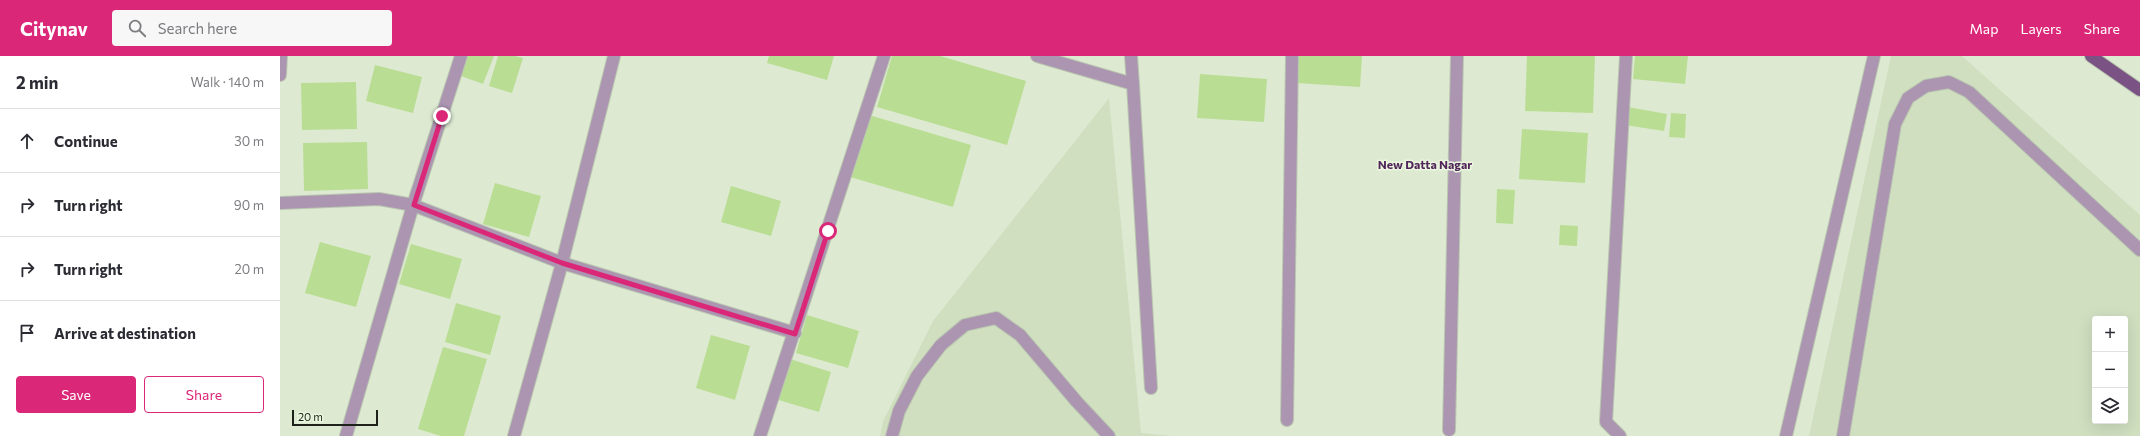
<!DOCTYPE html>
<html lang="en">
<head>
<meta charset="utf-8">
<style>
  body { margin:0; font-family:Commissioner,sans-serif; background:#f7f7f7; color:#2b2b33 }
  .controls { position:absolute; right:12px; bottom:12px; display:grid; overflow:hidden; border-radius:4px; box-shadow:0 4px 16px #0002 }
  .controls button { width:36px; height:36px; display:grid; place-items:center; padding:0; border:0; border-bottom:1px solid #e1e1e2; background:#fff; color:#2b2b33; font:20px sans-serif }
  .scale { position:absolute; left:12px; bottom:10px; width:86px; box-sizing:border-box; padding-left:4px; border:2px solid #1d2119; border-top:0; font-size:11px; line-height:14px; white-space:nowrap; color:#1d2119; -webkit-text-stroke:3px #eaf7de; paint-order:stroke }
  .stop { position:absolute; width:12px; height:12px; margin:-9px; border:3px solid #db2777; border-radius:50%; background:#fff }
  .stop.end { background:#db2777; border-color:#fff; box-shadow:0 1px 4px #0008 }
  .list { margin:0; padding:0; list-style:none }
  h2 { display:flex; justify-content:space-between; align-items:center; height:52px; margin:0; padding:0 16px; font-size:17px }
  h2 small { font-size:13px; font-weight:400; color:#7c7c81 }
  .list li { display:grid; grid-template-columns:26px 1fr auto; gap:12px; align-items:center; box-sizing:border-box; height:64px; padding:0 16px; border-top:1px solid #e1e1e2 }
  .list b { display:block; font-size:15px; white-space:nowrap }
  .list em { font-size:13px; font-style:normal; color:#7c7c81 }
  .actions { display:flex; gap:8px; padding:12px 16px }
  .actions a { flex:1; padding:9px 0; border:1px solid #db2777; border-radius:4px; text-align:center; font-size:14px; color:#db2777 }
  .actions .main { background:#db2777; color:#fff }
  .icon { flex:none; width:22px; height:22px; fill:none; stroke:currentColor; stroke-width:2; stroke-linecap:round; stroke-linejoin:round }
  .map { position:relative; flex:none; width:1860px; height:380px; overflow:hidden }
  header { display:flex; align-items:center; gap:24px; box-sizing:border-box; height:56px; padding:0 20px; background:#db2777; color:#fff }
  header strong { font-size:19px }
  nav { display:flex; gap:22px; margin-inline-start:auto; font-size:14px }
  .search { width:280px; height:36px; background:#f7f7f7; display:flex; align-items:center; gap:10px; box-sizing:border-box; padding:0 14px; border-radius:4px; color:#7c7c81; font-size:15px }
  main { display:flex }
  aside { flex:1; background:#fff }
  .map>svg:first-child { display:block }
  .built { fill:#d0dfc0; fill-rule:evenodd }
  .building { fill:#badd94 }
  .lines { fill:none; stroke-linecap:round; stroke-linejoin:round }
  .minor-casing { stroke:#bac6b0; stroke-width:14 }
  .major-casing { stroke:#bac6b0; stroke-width:14 }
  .minor { stroke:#ab95b1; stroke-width:12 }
  .major { stroke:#7a5384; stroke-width:12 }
  .route { stroke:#db2777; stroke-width:5 }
  .labels { text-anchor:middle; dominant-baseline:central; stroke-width:3; stroke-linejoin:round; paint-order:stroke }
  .neighbourhood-label { font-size:12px; font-weight:bold; fill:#51265b; stroke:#eaf7de }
</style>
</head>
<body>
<header>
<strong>Citynav</strong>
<div class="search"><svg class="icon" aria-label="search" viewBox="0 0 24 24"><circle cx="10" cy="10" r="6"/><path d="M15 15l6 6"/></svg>Search here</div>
<nav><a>Map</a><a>Layers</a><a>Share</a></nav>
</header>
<main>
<aside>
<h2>2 min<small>Walk · 140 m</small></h2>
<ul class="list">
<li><svg class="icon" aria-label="ahead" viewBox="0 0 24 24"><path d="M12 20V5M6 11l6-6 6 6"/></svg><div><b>Continue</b></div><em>30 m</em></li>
<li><svg class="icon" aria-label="right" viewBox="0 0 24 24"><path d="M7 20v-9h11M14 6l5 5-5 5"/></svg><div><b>Turn right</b></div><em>90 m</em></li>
<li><svg class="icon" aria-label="right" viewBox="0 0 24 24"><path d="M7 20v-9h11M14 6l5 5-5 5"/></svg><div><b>Turn right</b></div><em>20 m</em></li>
<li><svg class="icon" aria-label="arrive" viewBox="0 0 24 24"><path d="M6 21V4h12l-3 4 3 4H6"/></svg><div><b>Arrive at destination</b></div></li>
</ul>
<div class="actions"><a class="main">Save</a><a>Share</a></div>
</aside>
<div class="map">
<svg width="1860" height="380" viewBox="0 0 1860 380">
  <rect width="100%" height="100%" fill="#ddead1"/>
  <path class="built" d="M1611,0H1682L1860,159V380H1529ZM1815,263H1845V365H1815Z
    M829,42L861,377L893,380H600L603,365L653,265Z"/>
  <path class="building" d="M188,0H214L203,28L181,20Z
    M218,0H235L243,2L232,37L209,30Z
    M489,0H554L547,24L487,7Z
    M612,0H660L746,25L727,89L597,51Z
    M1017,0H1082L1080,31L1016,27Z
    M1247,0H1315L1313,57L1245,55Z
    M1355,0H1408L1405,28L1353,23Z
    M95,9L142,21L133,57L86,45Z
    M920,18L987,23L984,66L917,62Z
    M76,26L77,73L22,74L21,27Z
    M1348,51L1387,58L1384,75L1345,69Z
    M1391,57L1406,58L1405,82L1389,81Z
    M589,59L691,89L673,151L570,121Z
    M1242,73L1308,77L1305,127L1239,123Z
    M87,86L88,133L24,135L23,87Z
    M215,127L261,140L249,181L203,168Z
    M451,130L501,145L491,180L441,166Z
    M1217,133L1235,134L1233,168L1216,167Z
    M1280,169L1298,170L1297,190L1279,189Z
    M40,186L91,200L76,251L25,237Z
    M131,188L182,203L170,243L119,228Z
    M176,247L221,260L210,299L165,286Z
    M527,259L579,275L568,312L516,297Z
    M431,279L470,290L455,344L416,332Z
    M163,291L207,303L184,380H161L138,373Z
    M507,302L551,316L539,356L495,343Z"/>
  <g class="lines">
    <defs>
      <path id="minor" d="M757,0L853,28L851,0
        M0,19L1,0
        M853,28L871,332
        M0,147L99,143L133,149L282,207L515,277
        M1007,364L1012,0
        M1169,374L1177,0
        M66,380L133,149L181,0
        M234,380L282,207L334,0
        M480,380L604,0
        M612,380L619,355L637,320L661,289L685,269L716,262L740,279L797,346L829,380
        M1340,380L1326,366L1346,0
        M1506,380L1594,0
        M1563,380L1615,68L1628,42L1646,30L1669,26L1689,36L1860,194"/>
      <path id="major" d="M1811,0L1860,34"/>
    </defs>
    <use href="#minor" class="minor-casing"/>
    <use href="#major" class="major-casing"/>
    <use href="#minor" class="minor"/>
    <use href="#major" class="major"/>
  </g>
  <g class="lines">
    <path class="route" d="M162,60L134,149L282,207L515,278L548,175"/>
  </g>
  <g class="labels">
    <g class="neighbourhood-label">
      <text x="1145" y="108">New Datta Nagar</text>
    </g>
  </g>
</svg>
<div class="controls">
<button>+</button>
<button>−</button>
<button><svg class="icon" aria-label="layers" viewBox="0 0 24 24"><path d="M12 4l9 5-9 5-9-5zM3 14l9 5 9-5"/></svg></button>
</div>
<div class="scale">20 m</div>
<div class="stop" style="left:548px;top:175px"></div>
<div class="stop end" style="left:162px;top:60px"></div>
</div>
</main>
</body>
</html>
